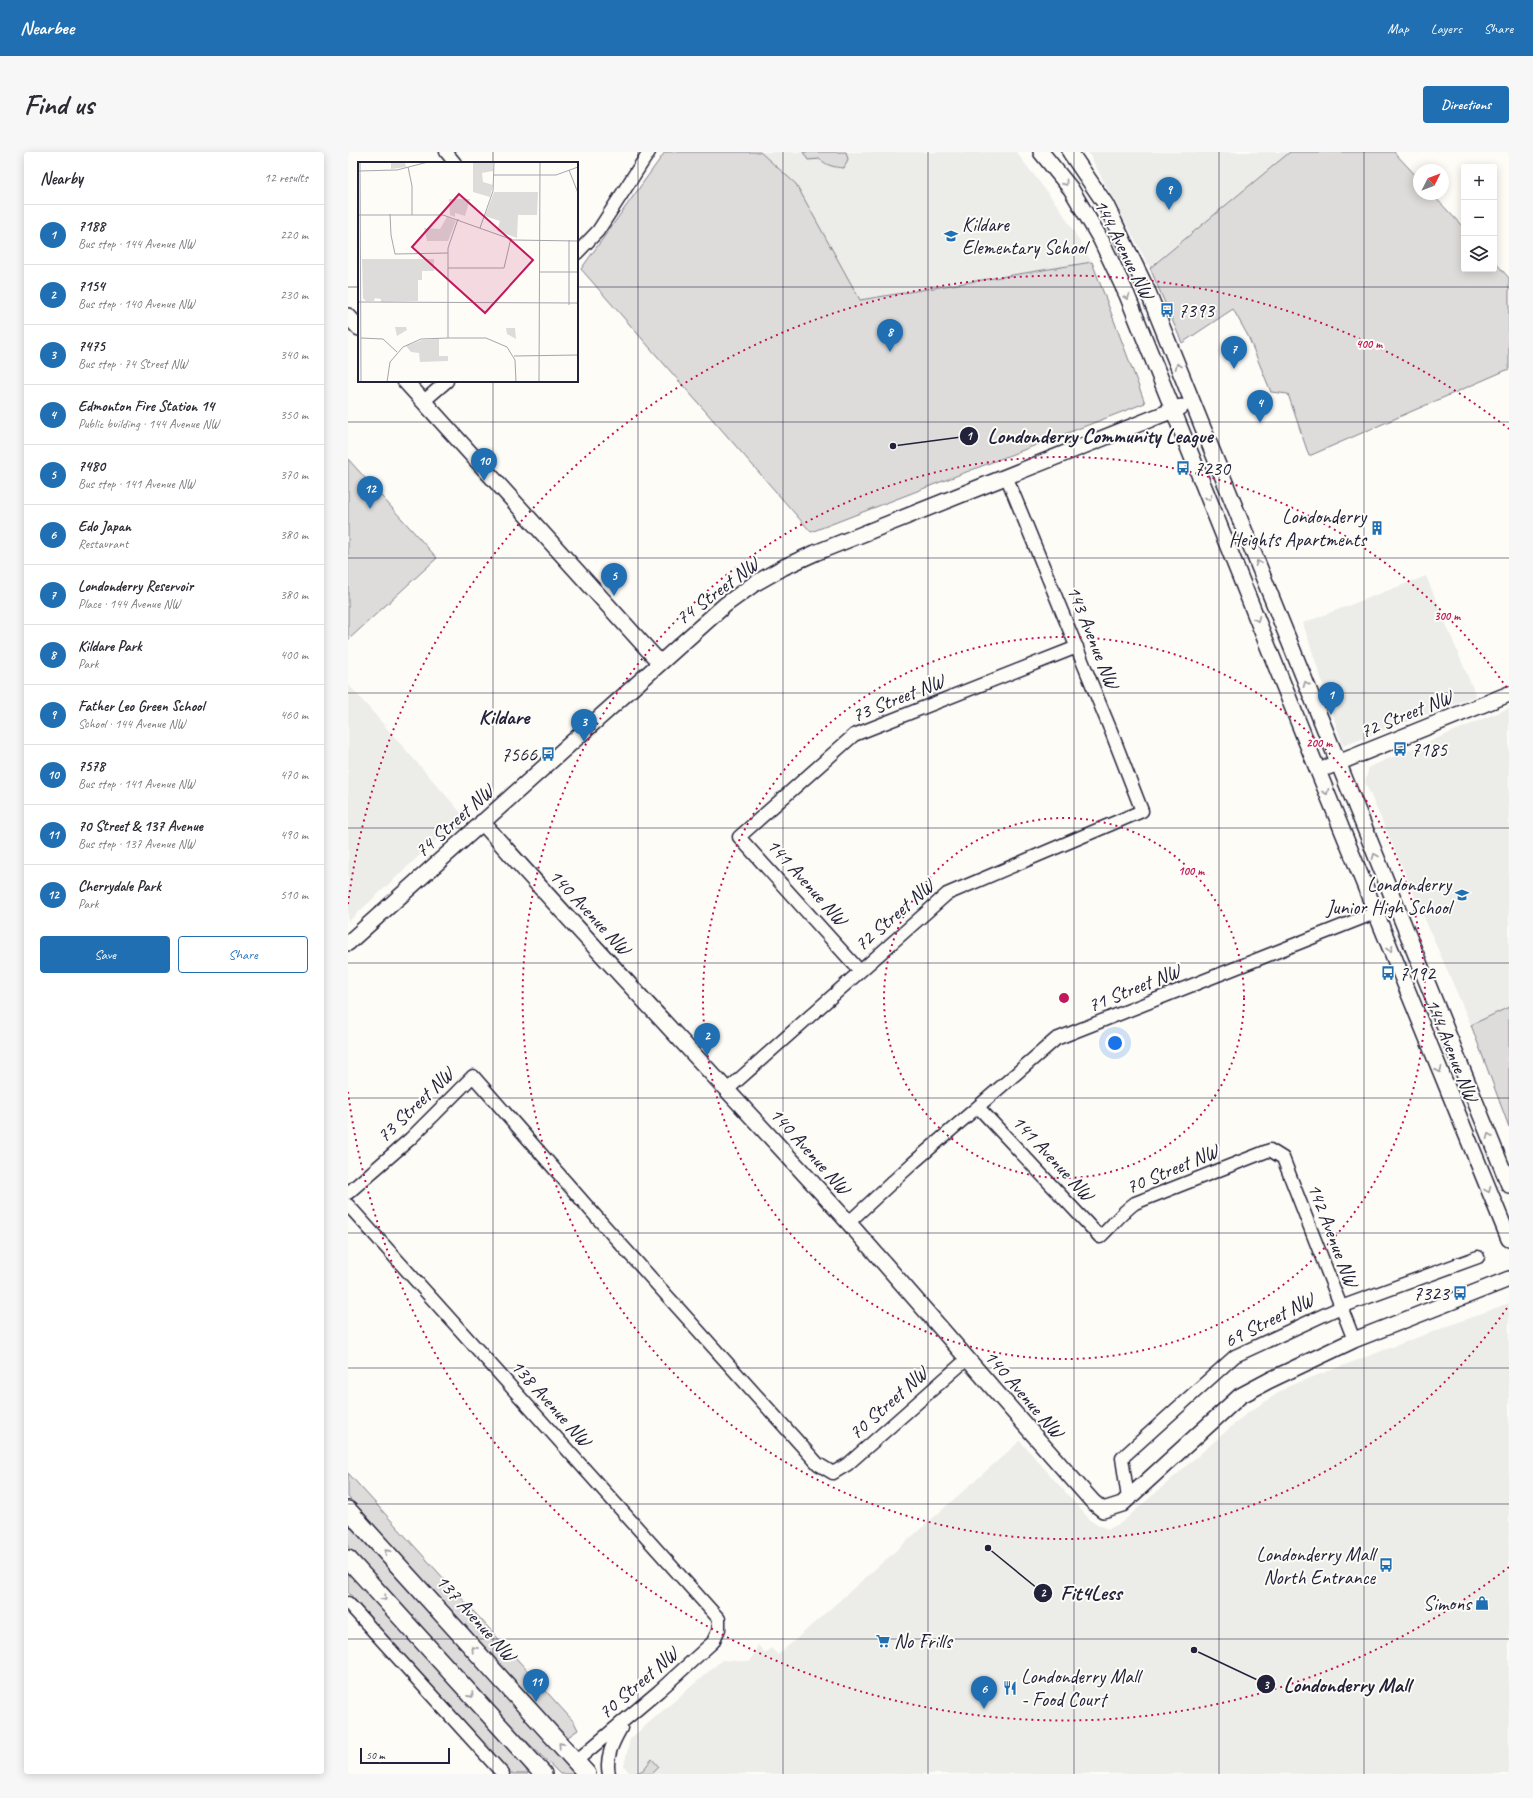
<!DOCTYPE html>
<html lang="en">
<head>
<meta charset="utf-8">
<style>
  body { margin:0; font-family:Caveat,sans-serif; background:#f7f7f7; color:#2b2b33 }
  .controls { position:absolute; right:12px; top:12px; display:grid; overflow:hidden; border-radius:4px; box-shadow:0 2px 10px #0003 }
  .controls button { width:36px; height:36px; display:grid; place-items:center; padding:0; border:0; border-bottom:1px solid #e1e1e2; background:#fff; color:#2b2b33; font:20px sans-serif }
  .compass { position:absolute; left:1065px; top:12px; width:36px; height:36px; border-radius:50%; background:#fff; box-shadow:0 2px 10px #0003; rotate:48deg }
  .scale { position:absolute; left:12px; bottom:10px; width:90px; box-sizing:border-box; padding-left:4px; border:2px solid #22223b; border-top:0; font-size:11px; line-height:14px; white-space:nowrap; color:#22223b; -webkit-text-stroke:3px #fdfcf7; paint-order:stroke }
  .you { position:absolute; left:767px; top:891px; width:14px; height:14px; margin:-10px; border:3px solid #fff; border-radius:50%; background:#1a73e8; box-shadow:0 0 0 6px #1a73e833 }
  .badge { display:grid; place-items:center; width:26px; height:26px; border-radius:50%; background:#1f6fb2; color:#fff; font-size:13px; font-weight:700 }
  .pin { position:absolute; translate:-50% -33px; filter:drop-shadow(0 1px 2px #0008) }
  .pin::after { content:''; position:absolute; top:21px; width:14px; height:12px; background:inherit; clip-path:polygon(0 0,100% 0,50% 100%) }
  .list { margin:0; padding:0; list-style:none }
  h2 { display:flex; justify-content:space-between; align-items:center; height:52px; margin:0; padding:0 16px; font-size:17px }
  h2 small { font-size:13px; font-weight:400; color:#7c7c81 }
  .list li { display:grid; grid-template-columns:26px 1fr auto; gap:12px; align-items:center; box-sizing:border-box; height:60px; padding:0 16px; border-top:1px solid #e1e1e2 }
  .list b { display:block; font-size:15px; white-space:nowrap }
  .list p { margin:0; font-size:13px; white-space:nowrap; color:#7c7c81 }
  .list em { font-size:13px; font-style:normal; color:#7c7c81 }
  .actions { display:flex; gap:8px; padding:12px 16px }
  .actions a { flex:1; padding:9px 0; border:1px solid #1f6fb2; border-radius:4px; text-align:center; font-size:14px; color:#1f6fb2 }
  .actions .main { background:#1f6fb2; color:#fff }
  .icon { flex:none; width:22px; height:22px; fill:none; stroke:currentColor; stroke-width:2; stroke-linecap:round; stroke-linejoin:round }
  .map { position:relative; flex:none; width:1161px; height:1622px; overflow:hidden; border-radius:4px }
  header { display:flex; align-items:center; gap:24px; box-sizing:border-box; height:56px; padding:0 20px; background:#1f6fb2; color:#fff }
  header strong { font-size:19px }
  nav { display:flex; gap:22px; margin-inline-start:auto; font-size:14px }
  .intro { display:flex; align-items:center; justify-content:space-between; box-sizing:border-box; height:96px; padding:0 24px }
  h1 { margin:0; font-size:28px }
  .button { padding:10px 18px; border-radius:4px; background:#1f6fb2; color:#fff; font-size:14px; font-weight:700 }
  main { display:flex; gap:24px; padding:0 24px }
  aside { flex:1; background:#fff; border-radius:4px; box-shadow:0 2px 10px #0003 }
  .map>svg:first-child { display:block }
  .built { fill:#ecece9 }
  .green { fill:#dddcdb; stroke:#807f8b }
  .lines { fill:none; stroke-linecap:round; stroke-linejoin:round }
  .minor-casing { stroke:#22223b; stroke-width:15 }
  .tertiary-casing { stroke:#22223b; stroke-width:18 }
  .secondary-casing { stroke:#22223b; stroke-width:20 }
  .minor { stroke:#fdfcf7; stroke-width:12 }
  .tertiary { stroke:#fdfcf7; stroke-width:15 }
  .secondary { stroke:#fdfcf7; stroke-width:17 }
  .oneway { stroke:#9a9aa2 }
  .grid { fill:none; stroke:#22223b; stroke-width:1; stroke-opacity:0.55 }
  .ring { fill:none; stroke:#c2185b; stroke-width:2; stroke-dasharray:2 4 }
  .labels { text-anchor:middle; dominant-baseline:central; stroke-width:4; stroke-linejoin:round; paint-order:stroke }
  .poi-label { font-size:20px; fill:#22223b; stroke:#fdfcf7; text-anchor:start }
  .street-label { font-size:20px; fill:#22223b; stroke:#fdfcf7 }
  .neighbourhood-label { font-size:21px; font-weight:bold; fill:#22223b; stroke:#fdfcf7 }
  .inset-road { fill:none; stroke:#a5a5ac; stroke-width:1 }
  .view { fill:#c2185b; fill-opacity:0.15; stroke:#c2185b; stroke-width:2 }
  .inset-edge { fill:none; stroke:#22223b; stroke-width:2 }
  .centre { fill:#c2185b; stroke:#fdfcf7; stroke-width:2 }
  .ring-label { font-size:12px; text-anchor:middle; font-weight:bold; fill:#c2185b; stroke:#fdfcf7; stroke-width:4; stroke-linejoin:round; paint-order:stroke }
  .leader { fill:none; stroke:#22223b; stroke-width:1.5 }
  .callout-dot { fill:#22223b; stroke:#fdfcf7; stroke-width:1.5 }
  .mark-label { font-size:12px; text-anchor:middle; font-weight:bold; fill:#fff }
  .callout-label { font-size:21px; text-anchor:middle; font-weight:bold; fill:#22223b; stroke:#fdfcf7; stroke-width:4; stroke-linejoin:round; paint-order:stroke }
</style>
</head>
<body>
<header>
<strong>Nearbee</strong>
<nav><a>Map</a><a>Layers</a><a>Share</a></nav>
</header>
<div class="intro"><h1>Find us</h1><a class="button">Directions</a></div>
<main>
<aside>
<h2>Nearby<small>12 results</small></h2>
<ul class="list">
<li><span class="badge">1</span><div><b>7188</b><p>Bus stop · 144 Avenue NW</p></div><em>220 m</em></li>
<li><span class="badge">2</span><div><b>7154</b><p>Bus stop · 140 Avenue NW</p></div><em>230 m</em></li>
<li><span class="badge">3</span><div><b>7475</b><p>Bus stop · 74 Street NW</p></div><em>340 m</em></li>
<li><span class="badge">4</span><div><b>Edmonton Fire Station 14</b><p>Public building · 144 Avenue NW</p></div><em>350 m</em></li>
<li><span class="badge">5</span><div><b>7480</b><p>Bus stop · 141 Avenue NW</p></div><em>370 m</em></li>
<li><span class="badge">6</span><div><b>Edo Japan</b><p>Restaurant</p></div><em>380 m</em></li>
<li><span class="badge">7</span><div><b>Londonderry Reservoir</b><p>Place · 144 Avenue NW</p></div><em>380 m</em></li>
<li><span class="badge">8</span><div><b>Kildare Park</b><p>Park</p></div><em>400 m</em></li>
<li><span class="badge">9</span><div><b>Father Leo Green School</b><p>School · 144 Avenue NW</p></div><em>460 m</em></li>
<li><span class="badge">10</span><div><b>7578</b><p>Bus stop · 141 Avenue NW</p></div><em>470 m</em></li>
<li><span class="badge">11</span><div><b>70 Street &amp; 137 Avenue</b><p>Bus stop · 137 Avenue NW</p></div><em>490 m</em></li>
<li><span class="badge">12</span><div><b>Cherrydale Park</b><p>Park</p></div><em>510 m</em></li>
</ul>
<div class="actions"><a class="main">Save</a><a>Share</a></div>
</aside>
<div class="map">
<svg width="1161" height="1622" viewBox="0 0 1161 1622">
  <rect width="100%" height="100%" fill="#fdfcf7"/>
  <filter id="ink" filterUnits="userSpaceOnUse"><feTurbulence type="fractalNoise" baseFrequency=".025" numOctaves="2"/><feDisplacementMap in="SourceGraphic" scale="8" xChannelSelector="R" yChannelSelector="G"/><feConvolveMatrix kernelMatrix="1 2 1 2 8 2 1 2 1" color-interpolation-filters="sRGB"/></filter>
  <g filter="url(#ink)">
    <path class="built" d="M412,0H668L713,58L744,110L512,148L448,32Z
      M740,0H942L802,116Z
      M1078,424L1128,544L995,594L955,471Z
      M0,532L115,663L0,770Z
      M1161,556V855L1123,873L1017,630L1021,615Z
      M1161,1151V1622H282L276,1614L282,1587L374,1508L402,1510L410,1493L417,1501L423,1496L430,1503L672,1289L743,1369L760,1377L773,1371L898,1262L941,1234Z"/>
    <path class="green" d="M317,0H412L448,32L512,148L744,110L797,251L463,380L233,117Z
      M455,0H498L500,7L496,16C486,15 479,14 472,7L460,8Z
      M942,0H1046L1071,27V42H1084L1116,76V117H1146V109L1161,126V217L961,304L940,242L923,240L900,184L885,157L834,191L802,116Z
      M0,307L89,406L0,488Z
      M1161,855V975L1123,873Z
      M0,1321L226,1570L230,1578L220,1585L213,1581L0,1345Z
      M0,1369L229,1622H212L141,1552L0,1395Z
      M0,1420L177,1615L180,1622H164L0,1440Z
      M304,1607L311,1615L304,1622H287L295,1618Z"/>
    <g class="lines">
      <defs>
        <path id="minor" d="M98,0L107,11
          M229,101L250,79L301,0
          M76,249L99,229
          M512,819L391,685L506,583L729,495
          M379,938L599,742L794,659L763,579L659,326
          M630,955L752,1085C764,1074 773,1061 787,1051L922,998L935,1006L1006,1188
          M0,1041L62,987L125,924L252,1069L470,1312L485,1321L500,1312L619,1207
          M0,1053L371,1467V1477L365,1490L311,1539L228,1609
          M500,1071L565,1011L708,887L1047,753
          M780,1346L774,1306L887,1204L993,1155L1130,1105
          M0,1451L155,1622
          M261,1622C257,1606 265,1590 273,1576"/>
        <path id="tertiary" d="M693,0L723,37L753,88L779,143L970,619L1161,1087
          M722,0L758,53L800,140L1161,1033
          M0,164L11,176
          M57,229L312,511
          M980,615L1161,542
          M134,670C254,806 379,936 500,1070C582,1163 663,1258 745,1350L755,1358L774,1352L892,1244L922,1228L1006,1188L1161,1127
          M0,791L377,453L406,432L436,415L467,401L833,255"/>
        <path id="secondary" d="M0,1358L239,1622
          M0,1407L195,1622"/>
      </defs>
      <use href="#minor" class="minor-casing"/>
      <use href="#tertiary" class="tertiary-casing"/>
      <use href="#secondary" class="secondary-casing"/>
      <use href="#minor" class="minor"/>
      <use href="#tertiary" class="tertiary"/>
      <use href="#secondary" class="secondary"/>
    </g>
    <defs><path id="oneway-chevron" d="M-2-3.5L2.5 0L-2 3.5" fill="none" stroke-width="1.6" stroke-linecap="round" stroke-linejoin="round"/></defs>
    <g class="oneway">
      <use href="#oneway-chevron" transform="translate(717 31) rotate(52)"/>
      <use href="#oneway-chevron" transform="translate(779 145) rotate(67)"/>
      <use href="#oneway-chevron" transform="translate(830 214) rotate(-112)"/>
      <use href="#oneway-chevron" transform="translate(861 346) rotate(68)"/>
      <use href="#oneway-chevron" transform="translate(910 411) rotate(-112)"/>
      <use href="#oneway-chevron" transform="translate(909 467) rotate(68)"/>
      <use href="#oneway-chevron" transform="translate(958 532) rotate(-112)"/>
      <use href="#oneway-chevron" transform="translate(978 640) rotate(68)"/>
      <use href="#oneway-chevron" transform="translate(1027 704) rotate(-112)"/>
      <use href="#oneway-chevron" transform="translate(1042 797) rotate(68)"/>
      <use href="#oneway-chevron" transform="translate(1091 918) rotate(68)"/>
      <use href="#oneway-chevron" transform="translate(1141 984) rotate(-112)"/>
      <use href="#oneway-chevron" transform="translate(1140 1038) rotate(68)"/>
      <use href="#oneway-chevron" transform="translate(39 1400) rotate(-132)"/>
      <use href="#oneway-chevron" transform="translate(36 1446) rotate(48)"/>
      <use href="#oneway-chevron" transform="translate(126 1497) rotate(-132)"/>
      <use href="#oneway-chevron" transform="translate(123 1543) rotate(48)"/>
      <use href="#oneway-chevron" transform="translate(213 1593) rotate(-132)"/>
    </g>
  </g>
  <path class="grid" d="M145,0V11M290,0V1622M435,0V1622M580,0V1622M726,0V1622M871,0V1622M1016,0V1622M0,135H11M229,135H1161M145,229V1622M0,270H1161M0,406H1161M0,541H1161M0,676H1161M0,811H1161M0,946H1161M0,1081H1161M0,1216H1161M0,1352H1161M0,1487H1161"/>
  <g class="ring">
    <circle cx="716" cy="846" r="180"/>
    <circle cx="716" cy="846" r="361"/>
    <path d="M1159 1156A541 541 0 1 1 1159 536"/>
    <path d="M1161 1415A722 722 0 0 1 0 940M0 752A722 722 0 0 1 1161 277"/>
  </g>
  <defs>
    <symbol id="school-bare" viewBox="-9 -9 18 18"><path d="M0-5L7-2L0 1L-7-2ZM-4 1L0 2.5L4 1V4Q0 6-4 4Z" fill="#1f6fb2" stroke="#fdfcf7" stroke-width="2.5" paint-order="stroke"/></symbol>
    <symbol id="bus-bare" viewBox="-9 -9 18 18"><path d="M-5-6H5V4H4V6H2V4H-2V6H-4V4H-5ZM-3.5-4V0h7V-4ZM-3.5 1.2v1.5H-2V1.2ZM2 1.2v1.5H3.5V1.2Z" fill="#1f6fb2" stroke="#fdfcf7" stroke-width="2.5" paint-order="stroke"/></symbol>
    <symbol id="building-bare" viewBox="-9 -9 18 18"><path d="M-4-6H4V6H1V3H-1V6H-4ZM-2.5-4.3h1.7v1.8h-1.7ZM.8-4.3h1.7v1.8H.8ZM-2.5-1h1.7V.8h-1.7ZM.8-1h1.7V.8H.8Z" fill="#1f6fb2" stroke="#fdfcf7" stroke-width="2.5" paint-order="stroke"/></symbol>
    <symbol id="shop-bare" viewBox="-9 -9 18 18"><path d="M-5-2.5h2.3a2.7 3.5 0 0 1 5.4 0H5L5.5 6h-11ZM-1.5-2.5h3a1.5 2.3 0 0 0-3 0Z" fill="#1f6fb2" stroke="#fdfcf7" stroke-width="2.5" paint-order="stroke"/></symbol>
    <symbol id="supermarket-bare" viewBox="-9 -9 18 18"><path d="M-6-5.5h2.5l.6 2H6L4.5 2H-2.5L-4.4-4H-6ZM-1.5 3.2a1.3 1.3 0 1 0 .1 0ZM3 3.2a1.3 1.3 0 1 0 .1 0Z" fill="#1f6fb2" stroke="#fdfcf7" stroke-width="2.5" paint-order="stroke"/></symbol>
    <symbol id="restaurant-bare" viewBox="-9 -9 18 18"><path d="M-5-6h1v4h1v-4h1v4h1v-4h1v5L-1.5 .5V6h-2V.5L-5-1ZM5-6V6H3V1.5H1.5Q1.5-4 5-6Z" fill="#1f6fb2" stroke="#fdfcf7" stroke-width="2.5" paint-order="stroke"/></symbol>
  </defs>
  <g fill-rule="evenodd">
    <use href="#school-bare" x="593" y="74" width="20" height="20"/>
    <use href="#bus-bare" x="809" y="148" width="20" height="20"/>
    <use href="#bus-bare" x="825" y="306" width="20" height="20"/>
    <use href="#building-bare" x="1019" y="366" width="20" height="20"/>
    <use href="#bus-bare" x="1042" y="587" width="20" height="20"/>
    <use href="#bus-bare" x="190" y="592" width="20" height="20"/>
    <use href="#school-bare" x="1104" y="733" width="20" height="20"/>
    <use href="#bus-bare" x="1030" y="811" width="20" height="20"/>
    <use href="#bus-bare" x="1102" y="1131" width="20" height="20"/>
    <use href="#bus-bare" x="1028" y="1403" width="20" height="20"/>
    <use href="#shop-bare" x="1124" y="1441" width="20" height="20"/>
    <use href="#supermarket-bare" x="525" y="1479" width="20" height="20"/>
    <use href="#restaurant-bare" x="652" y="1526" width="20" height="20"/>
  </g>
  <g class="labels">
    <g class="poi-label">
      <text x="614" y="72">Kildare<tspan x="614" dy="23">Elementary School</tspan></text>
      <text x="830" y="158">7393</text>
      <text x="846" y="316">7230</text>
      <text x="1018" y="364" text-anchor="end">Londonderry<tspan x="1018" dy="23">Heights Apartments</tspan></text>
      <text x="1063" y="597">7185</text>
      <text x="189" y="602" text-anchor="end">7566</text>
      <text x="1103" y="732" text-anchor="end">Londonderry<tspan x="1103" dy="23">Junior High School</tspan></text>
      <text x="1051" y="821">7192</text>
      <text x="1101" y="1141" text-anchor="end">7323</text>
      <text x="1027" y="1402" text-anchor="end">Londonderry Mall<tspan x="1027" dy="23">North Entrance</tspan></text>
      <text x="1123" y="1451" text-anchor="end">Simons</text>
      <text x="546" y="1489">No Frills</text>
      <text x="673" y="1524">Londonderry Mall<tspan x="673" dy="23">- Food Court</tspan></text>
    </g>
    <g class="street-label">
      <text transform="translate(776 97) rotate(63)">144 Avenue NW</text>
      <text transform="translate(369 439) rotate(-37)">74 Street NW</text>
      <text transform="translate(745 485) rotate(68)">143 Avenue NW</text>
      <text transform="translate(550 546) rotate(-22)">73 Street NW</text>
      <text transform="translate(1058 562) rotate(-22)">72 Street NW</text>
      <text transform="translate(106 669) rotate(-42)">74 Street NW</text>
      <text transform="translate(459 730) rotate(48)">141 Avenue NW</text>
      <text transform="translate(242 760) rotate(47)">140 Avenue NW</text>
      <text transform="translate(546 763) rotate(-41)">72 Street NW</text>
      <text transform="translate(786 836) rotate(-22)">71 Street NW</text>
      <text transform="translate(1104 898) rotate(68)">144 Avenue NW</text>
      <text transform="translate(67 953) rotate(-44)">73 Street NW</text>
      <text transform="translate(462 999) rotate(48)">140 Avenue NW</text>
      <text transform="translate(705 1006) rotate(47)">141 Avenue NW</text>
      <text transform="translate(824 1017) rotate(-23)">70 Street NW</text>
      <text transform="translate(985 1083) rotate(69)">142 Avenue NW</text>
      <text transform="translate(921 1168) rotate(-27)">69 Street NW</text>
      <text transform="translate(676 1242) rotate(49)">140 Avenue NW</text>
      <text transform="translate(203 1251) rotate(48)">138 Avenue NW</text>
      <text transform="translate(540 1251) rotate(-42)">70 Street NW</text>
      <text transform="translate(128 1466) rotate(48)">137 Avenue NW</text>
      <text transform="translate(290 1531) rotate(-41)">70 Street NW</text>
    </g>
    <g class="neighbourhood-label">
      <text x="156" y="565">Kildare</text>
    </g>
  </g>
  <g transform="translate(10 10)">
    <rect width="220" height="220" fill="#fdfcf7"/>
    <path d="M33,0H47L48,5L33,7ZM115,0H135V9L124,11L125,20L135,23L132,35L115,30ZM136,30H180L179,53H160L159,76L139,69L142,59L127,54ZM91,37H112L107,54L97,51V55L92,53ZM89,55L98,59L90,79H69L66,66L82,67ZM60,97H76V109H64V118H60ZM37,165H48L49,168L39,174ZM148,166H157L158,177L149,172ZM81,177V194H90V199L62,200L61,191L53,190L48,184L64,178Z" fill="#dddcdb"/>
    <path d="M4,97H60V139L23,140V137L17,136L16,139H8L5,136Z" fill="#dddcdb"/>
    <path class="inset-road" d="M2,0L3,220M50,5L54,24V53M211,8L220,31M0,9L39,8L70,0M136,13H198L220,5M32,52L33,73L37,92L90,91M0,53H85L155,78L220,79M122,66L135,29L136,0M90,106H146L153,76M181,110H220M0,140L220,141M211,143V78M3,176L25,177L39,190M90,176V86L100,57M156,194L220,193M29,220L32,200L45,185L63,177L90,176H128L149,185L157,198L158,220M181,220L182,0"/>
    <path class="view" d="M101,32L175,98L127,151L54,85Z"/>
    <rect width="220" height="220" class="inset-edge"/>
  </g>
  <circle cx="716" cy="846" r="6" class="centre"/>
  <g class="ring-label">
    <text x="1021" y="196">400 m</text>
    <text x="1099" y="468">300 m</text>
    <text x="971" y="595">200 m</text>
    <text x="843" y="723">100 m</text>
  </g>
  <path class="leader" d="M545 294L621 284M640 1396L695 1441M846 1498L918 1532"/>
  <g class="callout-dot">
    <circle cx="545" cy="294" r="4"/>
    <circle cx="640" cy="1396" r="4"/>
    <circle cx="846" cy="1498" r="4"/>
    <circle cx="621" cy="284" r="10"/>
    <circle cx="695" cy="1441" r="10"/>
    <circle cx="918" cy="1532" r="10"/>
  </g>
  <g class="mark-label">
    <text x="621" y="288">1</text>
    <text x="695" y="1445">2</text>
    <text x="918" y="1537">3</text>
  </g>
  <g class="callout-label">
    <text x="752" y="291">Londonderry Community League</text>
    <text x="743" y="1448">Fit4Less</text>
    <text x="999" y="1540">Londonderry Mall</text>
  </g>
</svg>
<div class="controls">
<button>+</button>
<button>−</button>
<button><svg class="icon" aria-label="layers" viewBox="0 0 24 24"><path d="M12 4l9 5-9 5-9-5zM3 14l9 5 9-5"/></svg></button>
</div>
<svg class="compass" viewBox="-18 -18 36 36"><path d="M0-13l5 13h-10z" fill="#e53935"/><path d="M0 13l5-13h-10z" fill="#7c7c81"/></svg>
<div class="scale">50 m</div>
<div class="you"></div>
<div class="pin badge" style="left:983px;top:563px">1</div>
<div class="pin badge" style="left:359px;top:904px">2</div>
<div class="pin badge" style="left:236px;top:590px">3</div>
<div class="pin badge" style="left:912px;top:271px">4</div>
<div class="pin badge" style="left:266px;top:444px">5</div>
<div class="pin badge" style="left:636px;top:1557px">6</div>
<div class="pin badge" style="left:886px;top:217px">7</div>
<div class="pin badge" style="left:542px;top:200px">8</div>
<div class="pin badge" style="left:821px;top:58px">9</div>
<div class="pin badge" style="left:136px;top:329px">10</div>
<div class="pin badge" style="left:188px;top:1550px">11</div>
<div class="pin badge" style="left:22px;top:357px">12</div>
</div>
</main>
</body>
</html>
